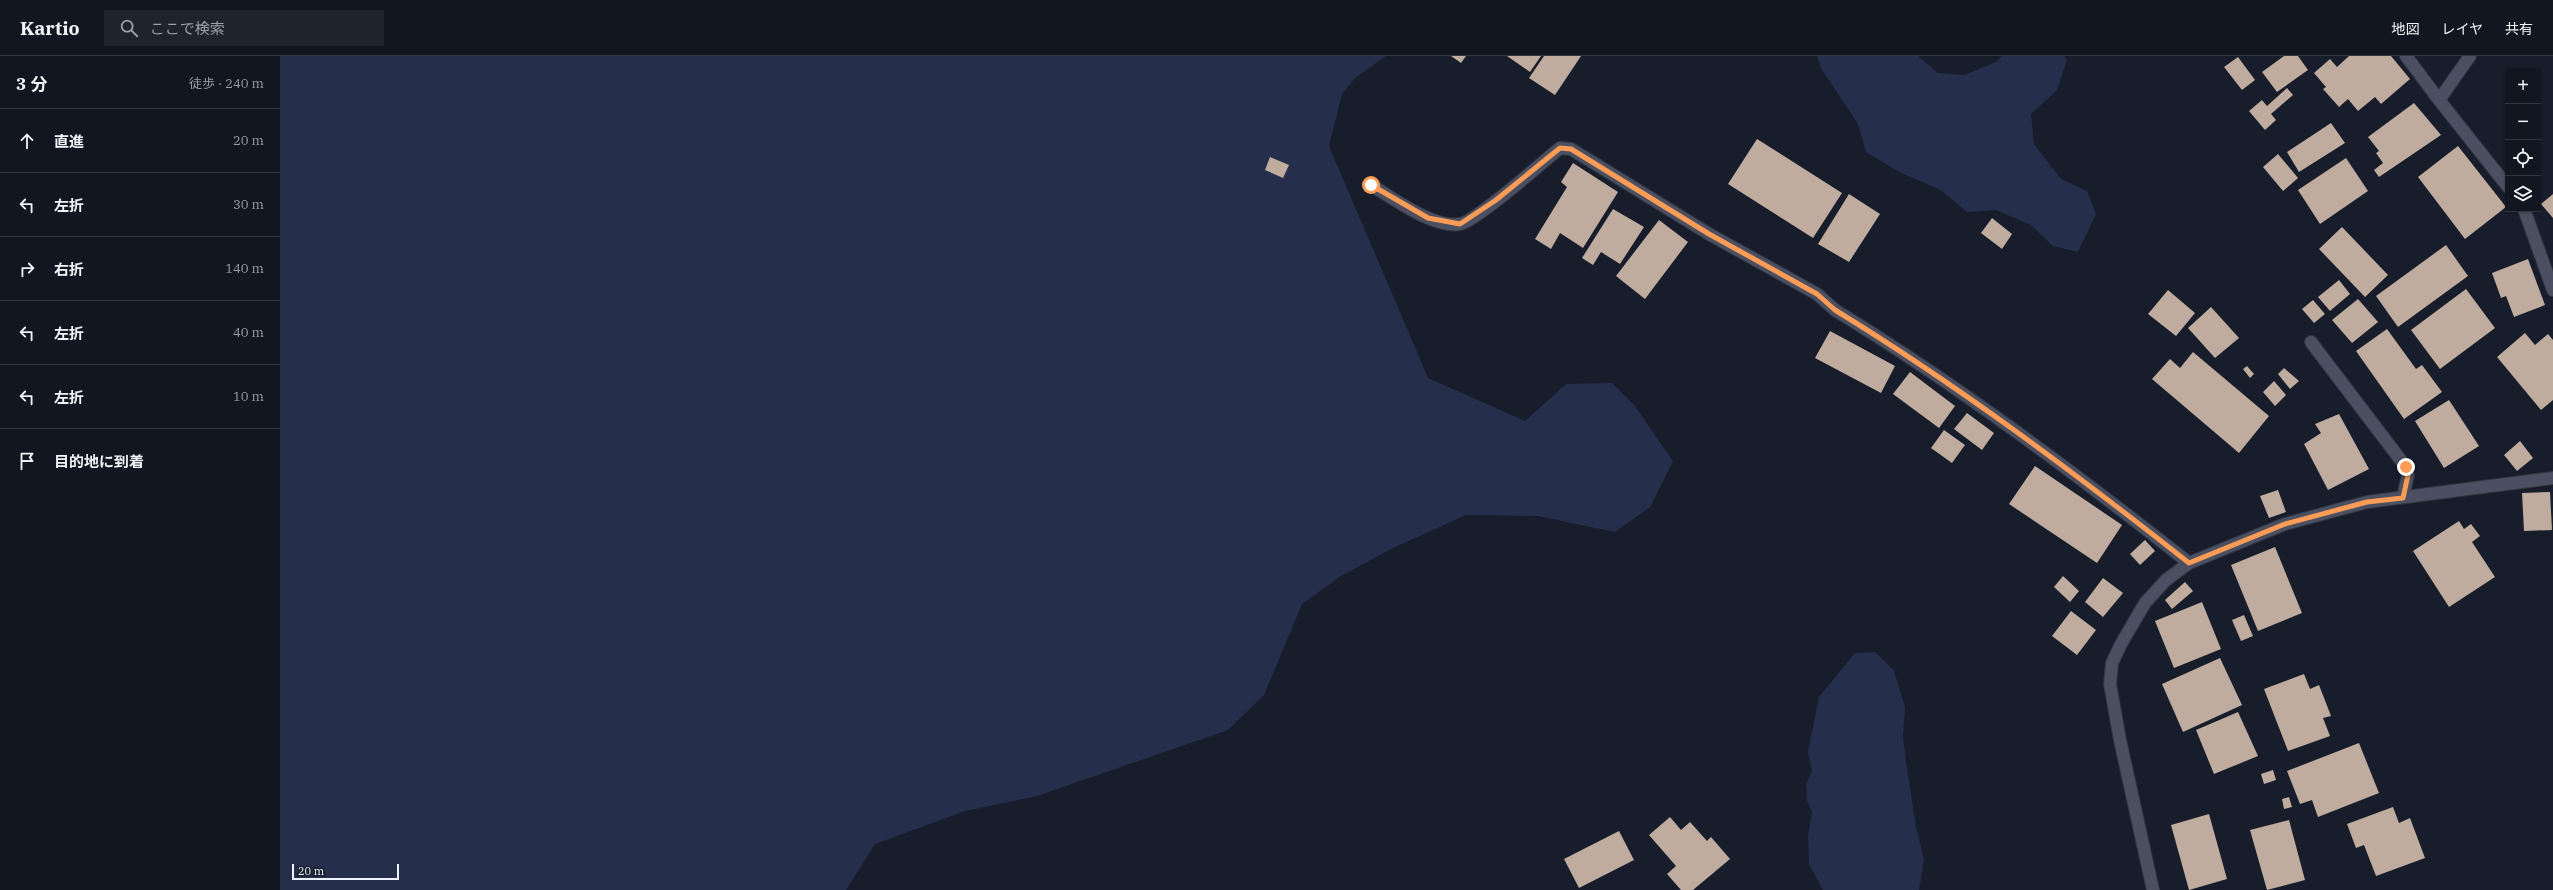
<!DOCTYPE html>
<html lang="ja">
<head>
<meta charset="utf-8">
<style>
  body { margin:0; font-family:"IBM Plex Serif","Noto Sans JP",serif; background:#1f232d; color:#f1f3f6 }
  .controls { position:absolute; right:12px; top:12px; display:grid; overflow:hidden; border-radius:0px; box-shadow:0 1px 3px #0004 }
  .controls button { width:36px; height:36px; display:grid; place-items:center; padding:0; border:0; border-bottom:1px solid #31353e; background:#121620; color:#f1f3f6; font:20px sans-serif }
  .scale { position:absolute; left:12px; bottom:10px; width:107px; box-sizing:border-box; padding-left:4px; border:2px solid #eff3fe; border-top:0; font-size:11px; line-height:14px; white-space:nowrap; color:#eff3fe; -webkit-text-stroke:3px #181d2b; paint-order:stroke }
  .stop { position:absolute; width:12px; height:12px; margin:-9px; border:3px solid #fd9c56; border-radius:50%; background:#fff }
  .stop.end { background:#fd9c56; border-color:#fff; box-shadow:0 1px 4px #0008 }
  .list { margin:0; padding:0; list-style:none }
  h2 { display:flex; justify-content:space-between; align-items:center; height:52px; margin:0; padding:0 16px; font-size:17px }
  h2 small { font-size:13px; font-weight:400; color:#9c9fa5 }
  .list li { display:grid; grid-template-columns:26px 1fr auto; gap:12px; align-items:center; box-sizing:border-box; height:64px; padding:0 16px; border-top:1px solid #31353e }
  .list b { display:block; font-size:15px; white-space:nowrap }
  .list em { font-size:13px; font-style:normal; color:#9c9fa5 }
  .icon { flex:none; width:22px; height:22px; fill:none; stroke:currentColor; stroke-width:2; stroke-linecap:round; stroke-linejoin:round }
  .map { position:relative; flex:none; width:2273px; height:834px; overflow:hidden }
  header { display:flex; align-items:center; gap:24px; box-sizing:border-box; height:56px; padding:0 20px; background:#121620; border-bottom:1px solid #31353e }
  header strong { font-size:19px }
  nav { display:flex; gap:22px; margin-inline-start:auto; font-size:14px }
  .search { width:280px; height:36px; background:#1f232d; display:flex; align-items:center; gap:10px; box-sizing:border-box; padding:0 14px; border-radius:0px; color:#9c9fa5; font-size:15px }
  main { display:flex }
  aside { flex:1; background:#121620 }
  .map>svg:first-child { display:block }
  .green { fill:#252f4c }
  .building { fill:#bfac9f }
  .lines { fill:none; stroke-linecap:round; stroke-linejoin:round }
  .lane-casing { stroke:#333642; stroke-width:14 }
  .street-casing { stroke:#333642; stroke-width:14 }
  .lane { stroke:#4a5061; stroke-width:12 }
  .street { stroke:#4a5061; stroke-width:12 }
  .route { stroke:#fd9c56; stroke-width:5 }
</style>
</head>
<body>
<header>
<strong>Kartio</strong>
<div class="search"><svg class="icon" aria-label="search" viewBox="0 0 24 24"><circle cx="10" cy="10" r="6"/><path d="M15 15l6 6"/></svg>ここで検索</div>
<nav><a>地図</a><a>レイヤ</a><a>共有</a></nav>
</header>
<main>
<aside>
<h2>3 分<small>徒歩 · 240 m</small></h2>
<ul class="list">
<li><svg class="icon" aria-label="ahead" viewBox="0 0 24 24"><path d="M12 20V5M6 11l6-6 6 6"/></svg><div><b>直進</b></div><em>20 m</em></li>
<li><svg class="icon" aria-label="left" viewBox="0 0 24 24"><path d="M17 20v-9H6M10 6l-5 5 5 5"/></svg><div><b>左折</b></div><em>30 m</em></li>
<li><svg class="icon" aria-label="right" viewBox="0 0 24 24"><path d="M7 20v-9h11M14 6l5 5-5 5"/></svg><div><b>右折</b></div><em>140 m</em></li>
<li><svg class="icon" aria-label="left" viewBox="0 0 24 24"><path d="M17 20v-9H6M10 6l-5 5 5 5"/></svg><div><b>左折</b></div><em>40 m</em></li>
<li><svg class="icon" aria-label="left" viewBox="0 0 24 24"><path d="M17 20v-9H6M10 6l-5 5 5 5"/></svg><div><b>左折</b></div><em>10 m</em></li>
<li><svg class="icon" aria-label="arrive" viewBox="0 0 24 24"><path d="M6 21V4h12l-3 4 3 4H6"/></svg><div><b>目的地に到着</b></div></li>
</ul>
</aside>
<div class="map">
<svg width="2273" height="834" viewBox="0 0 2273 834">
  <rect width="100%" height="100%" fill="#181d2b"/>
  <path class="green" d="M0,0H1106L1075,22L1062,38L1049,90L1148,322L1245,365L1286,328L1332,327L1354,349L1393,405L1370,451L1335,476L1258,460L1186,459L1113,492L1061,520L1022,548L984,639L948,674L757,740L685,755L595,788L566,834H0Z
    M1537,0H1638L1658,17L1684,19L1716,6L1722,0H1784L1787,4L1777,34L1751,58L1754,88L1781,123L1807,135L1816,158L1798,196L1773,190L1751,169L1716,154L1687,156L1661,134L1621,117L1586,96L1578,68L1541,12Z
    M1595,596L1614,615L1625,651L1623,681L1626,705L1636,771L1644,804L1639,834H1543L1529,808L1528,780L1532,756L1527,745L1526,728L1532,715L1528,696L1539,641L1575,597Z"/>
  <path class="building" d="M1171,0H1186L1181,7Z
    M1227,0H1261L1250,16Z
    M1264,0H1301L1275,39L1249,22Z
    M2004,0H2018L2028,14L1997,36L1982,16Z
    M2069,0H2111L2130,23L2101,48L2095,41L2078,55L2068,43L2059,51L2043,33L2046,31L2034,17L2050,3L2057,11Z
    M1958,1L1975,24L1962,34L1944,11Z
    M2007,32L2013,39L1991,58L1996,64L1985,74L1969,55L1982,44L1987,50Z
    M2134,47L2161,79L2099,121L2094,114L2103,107L2096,97L2099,95L2088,81Z
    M2051,67L2065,87L2019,116L2007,96Z
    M1477,83L1562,137L1533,182L1448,128Z
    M2178,90L2226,151L2185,183L2138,121Z
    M1998,98L2018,122L2003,135L1983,111Z
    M990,101L1009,109L1003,122L985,114Z
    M2066,102L2088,135L2040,168L2018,134Z
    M1293,107L1338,136L1303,192L1280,177L1271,193L1255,183L1287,131L1281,126Z
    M1569,138L1600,158L1569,206L1538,188Z
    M2273,138V162L2261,148Z
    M1333,153L1364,171L1340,208L1321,196L1313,209L1302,202Z
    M1712,162L1732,178L1722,193L1701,177Z
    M1379,164L1408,186L1365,243L1336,220Z
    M2062,171L2108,219L2085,241L2039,193Z
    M2166,189L2188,220L2118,271L2096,240Z
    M2248,203L2265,249L2234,261L2226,240L2221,242L2212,217Z
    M2059,224L2070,238L2050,255L2038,241Z
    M2186,233L2215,272L2160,313L2131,274Z
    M1888,234L1915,257L1896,280L1868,258Z
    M2078,243L2098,266L2072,287L2052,264Z
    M2033,244L2045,258L2034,267L2022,253Z
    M1931,251L1959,282L1935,302L1908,272Z
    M2107,273L2136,313L2142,309L2162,336L2124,363L2076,295Z
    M1550,275L1615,310L1601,337L1535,302Z
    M2245,277L2255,289L2268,278L2273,284V344L2261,354L2217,301Z
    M1913,296L1989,360L1959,397L1872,323L1890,303L1900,312Z
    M1967,310L1974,318L1970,322L1963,313Z
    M2004,312L2019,325L2010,333L1998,318Z
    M1630,316L1675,350L1659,372L1613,338Z
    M1994,325L2006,339L1995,350L1983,336Z
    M2169,344L2199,390L2164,412L2135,365Z
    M1687,357L1714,377L1702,394L1674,373Z
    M2059,358L2089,413L2048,434L2024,388L2041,377L2035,368Z
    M1664,374L1685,389L1672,407L1651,392Z
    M2240,385L2253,402L2237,415L2224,399Z
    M1755,410L1842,469L1817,507L1729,448Z
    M1998,434L2006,456L1989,462L1980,440Z
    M2270,436L2272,474L2244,475L2242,437Z
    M2179,465L2184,473L2191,468L2200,480L2192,486L2215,521L2169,551L2133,495Z
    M1865,484L1875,495L1860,509L1850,498Z
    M1995,491L2022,557L1978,575L1951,509Z
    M1783,520L1799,535L1790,546L1774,531Z
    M1823,522L1843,537L1823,561L1805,546Z
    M1905,526L1913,535L1892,553L1885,544Z
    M1922,546L1941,593L1894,612L1875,565Z
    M1791,555L1816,574L1797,599L1772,580Z
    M1964,559L1973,580L1961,585L1952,564Z
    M1940,602L1962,649L1903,676L1882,628Z
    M2024,618L2030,633L2039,629L2051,660L2043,662L2050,680L2008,695L1984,633Z
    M1958,656L1978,700L1934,718L1916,674Z
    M2079,687L2099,737L2038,761L2032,744L2020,748L2007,715Z
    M1993,714L1996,724L1984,728L1981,718Z
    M2009,741L2012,751L2004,753L2002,743Z
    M2113,751L2119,767L2130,762L2145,802L2096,820L2084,789L2076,792L2067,768Z
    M1929,758L1947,823L1909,834L1891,769Z
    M1390,761L1401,774L1410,766L1427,785L1431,781L1450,803L1413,834H1401L1387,818L1396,810L1369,779Z
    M2009,764L2025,824L1987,834L1970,774Z
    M1339,775L1354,804L1299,832L1284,803Z"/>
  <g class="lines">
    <defs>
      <path id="lane" d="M1091,129C1113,142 1154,173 1180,168C1195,166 1264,105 1280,92L1291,93L1429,178L1537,238L1555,254C1679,330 1795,417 1909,507
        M2031,286L2126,411L2128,419L2123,441"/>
      <path id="street" d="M2126,0L2159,44L2190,0
        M2159,44L2228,131
        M2244,153L2273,234
        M1873,834L1840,684L1830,628L1832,607L1841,588L1865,547L1886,524L1909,507L2005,468L2087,446L2273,422"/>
    </defs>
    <use href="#lane" class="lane-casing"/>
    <use href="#street" class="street-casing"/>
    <use href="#lane" class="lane"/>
    <use href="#street" class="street"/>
  </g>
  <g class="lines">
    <path class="route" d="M1091,129L1148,162L1180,168L1216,144L1280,92L1291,93L1429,178L1537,238L1555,254C1679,330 1795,417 1909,507L2005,468L2087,446L2123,442L2128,419L2126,411"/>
  </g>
</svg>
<div class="controls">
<button>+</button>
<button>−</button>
<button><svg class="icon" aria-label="locate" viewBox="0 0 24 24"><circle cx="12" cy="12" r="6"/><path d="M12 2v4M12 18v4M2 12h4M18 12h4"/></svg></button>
<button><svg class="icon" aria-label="layers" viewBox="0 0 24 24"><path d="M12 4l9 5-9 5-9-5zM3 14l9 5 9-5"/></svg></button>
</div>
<div class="scale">20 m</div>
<div class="stop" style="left:1091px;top:129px"></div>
<div class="stop end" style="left:2126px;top:411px"></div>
</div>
</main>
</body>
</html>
